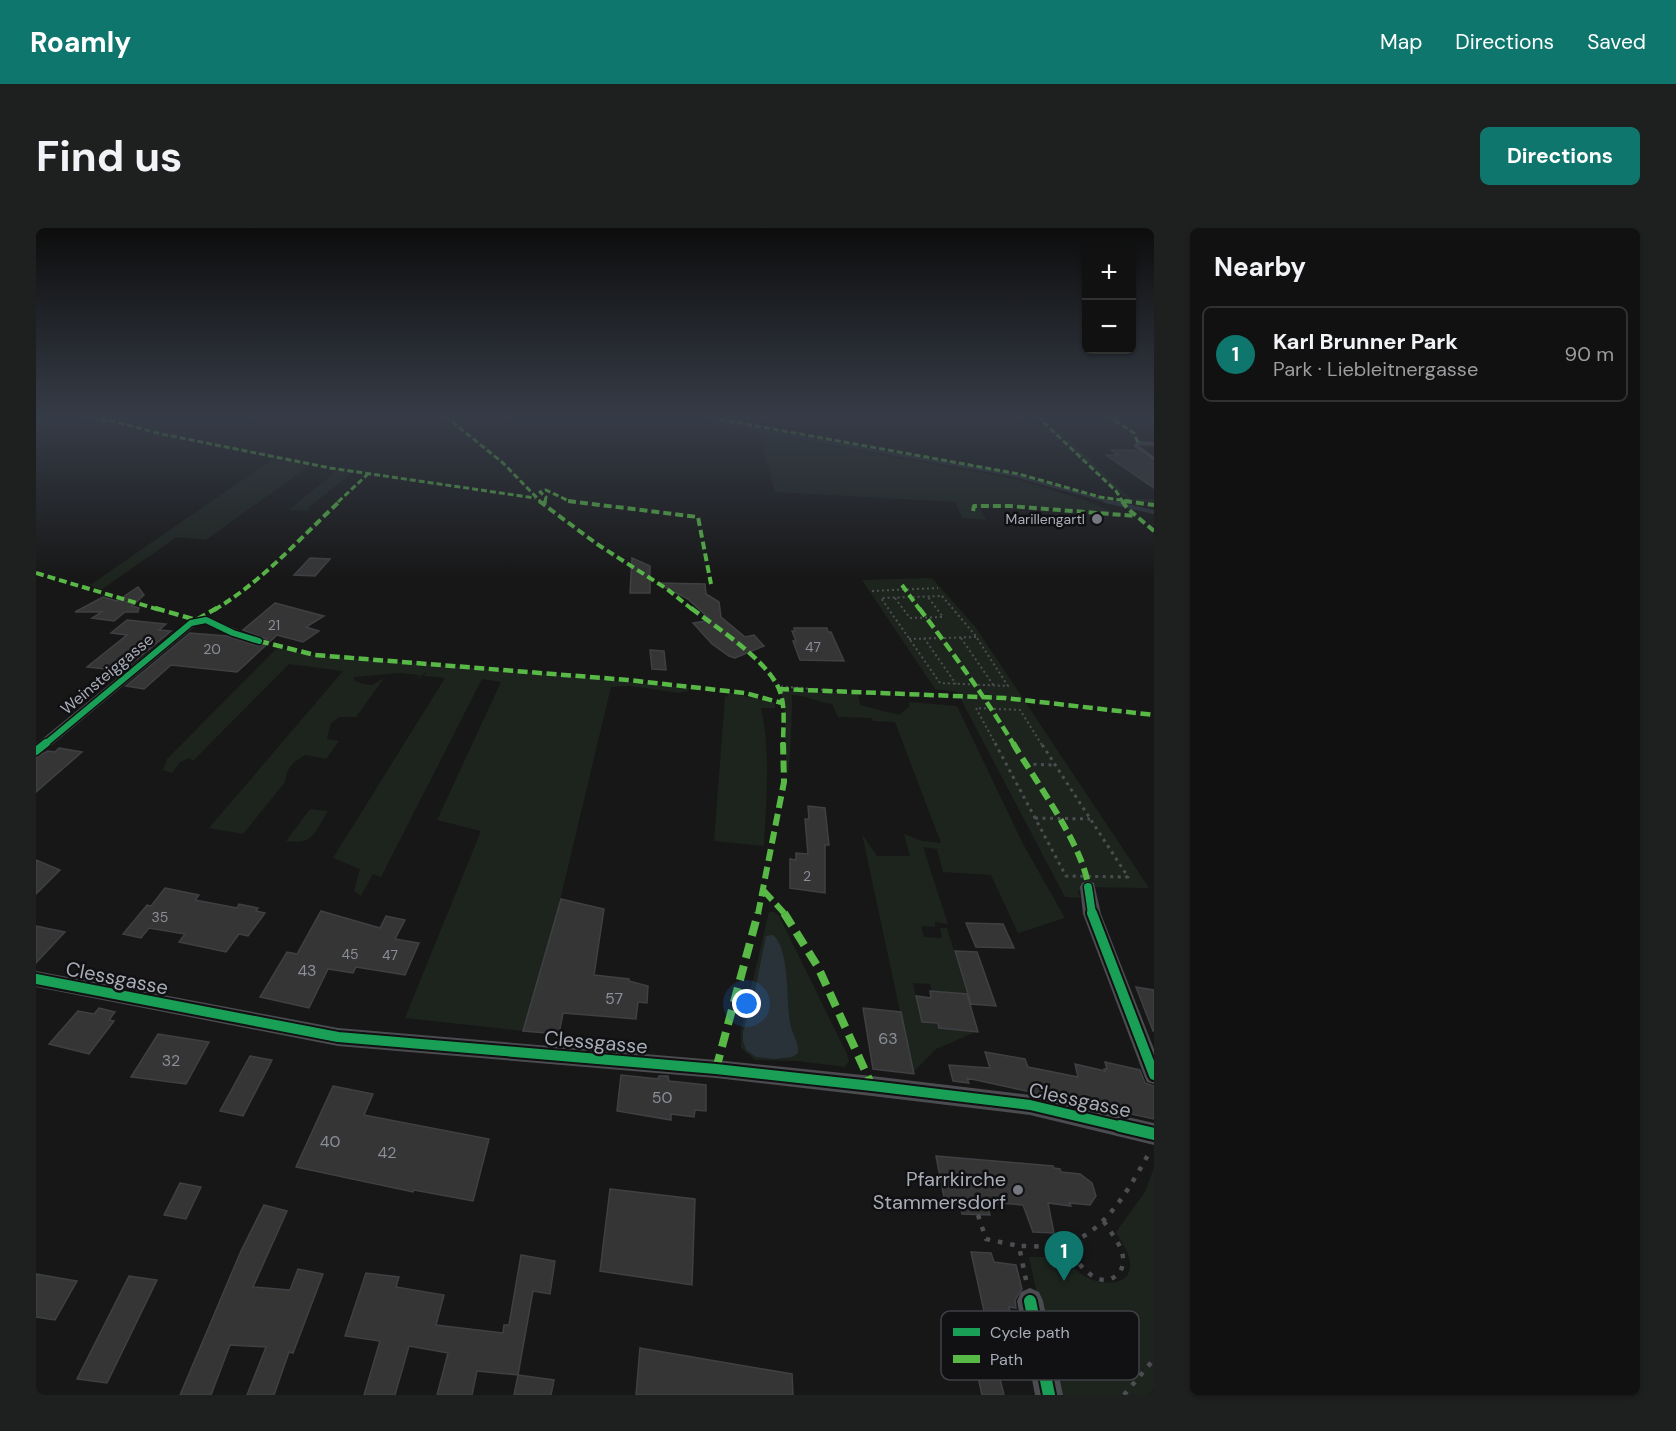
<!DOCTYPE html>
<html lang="en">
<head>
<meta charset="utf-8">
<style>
  body { margin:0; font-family:"DM Sans",sans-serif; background:#1e1f1f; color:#f1f3f6 }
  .controls { position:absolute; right:18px; top:18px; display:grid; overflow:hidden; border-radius:9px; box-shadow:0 2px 4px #0004 }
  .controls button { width:54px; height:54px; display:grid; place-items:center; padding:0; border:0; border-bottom:2px solid #303131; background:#111; color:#f1f3f6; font:30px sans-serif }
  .you { position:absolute; left:711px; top:776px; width:21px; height:21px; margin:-15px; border:4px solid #fff; border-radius:50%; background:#1a73e8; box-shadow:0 0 0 9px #1a73e833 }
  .badge { display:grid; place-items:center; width:39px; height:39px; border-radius:50%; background:#0f766e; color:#fff; font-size:20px; font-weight:700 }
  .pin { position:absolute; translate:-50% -50px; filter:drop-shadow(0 2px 3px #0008) }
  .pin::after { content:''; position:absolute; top:32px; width:21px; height:18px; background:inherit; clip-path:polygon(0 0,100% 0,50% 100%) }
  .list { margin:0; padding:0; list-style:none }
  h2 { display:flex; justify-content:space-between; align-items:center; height:78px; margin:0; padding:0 24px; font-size:26px }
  h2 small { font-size:20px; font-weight:400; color:#9c9d9f }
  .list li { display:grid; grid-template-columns:39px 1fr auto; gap:18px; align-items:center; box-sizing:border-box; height:96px; margin:0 12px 12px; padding:0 12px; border:2px solid #303131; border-radius:9px }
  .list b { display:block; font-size:22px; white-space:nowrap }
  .list p { margin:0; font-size:20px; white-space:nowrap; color:#9c9d9f }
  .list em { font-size:20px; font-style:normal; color:#9c9d9f }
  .map { position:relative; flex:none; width:1118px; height:1167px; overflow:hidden; border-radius:9px }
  header { display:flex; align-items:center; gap:36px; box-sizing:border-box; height:84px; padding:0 30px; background:#0f766e; color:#fff }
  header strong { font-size:28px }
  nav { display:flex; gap:33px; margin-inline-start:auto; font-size:21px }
  .intro { display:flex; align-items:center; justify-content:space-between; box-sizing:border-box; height:144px; padding:0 36px }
  h1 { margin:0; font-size:42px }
  .button { padding:15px 27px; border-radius:9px; background:#0f766e; color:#fff; font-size:21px; font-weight:700 }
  main { display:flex; gap:36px; padding:0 36px }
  aside { flex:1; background:#111; border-radius:9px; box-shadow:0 2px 4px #0004 }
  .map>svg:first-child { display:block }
  .green { fill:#1d241e }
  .water { fill:#2a3239 }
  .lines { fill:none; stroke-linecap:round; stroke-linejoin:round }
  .stream-far1 { stroke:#2a3239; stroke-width:3 }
  .stream { stroke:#2a3239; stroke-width:4 }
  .building { fill:#353536; stroke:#3f4043; stroke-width:1.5 }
  .path-far2 { stroke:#4d4e52; stroke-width:2; stroke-dasharray:2 3; stroke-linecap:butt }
  .path-far1 { stroke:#4d4e52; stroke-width:3; stroke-dasharray:3 4.5; stroke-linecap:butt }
  .path { stroke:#4d4e52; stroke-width:4.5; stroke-dasharray:4.5 8; stroke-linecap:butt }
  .lane { stroke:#4b4c50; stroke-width:4 }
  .street { fill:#4b4c50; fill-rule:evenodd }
  .quiet-far4 { stroke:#58b947; stroke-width:3; stroke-dasharray:6 3; stroke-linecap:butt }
  .quiet-far3 { stroke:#58b947; stroke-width:4; stroke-dasharray:8 4; stroke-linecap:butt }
  .quiet-far2 { stroke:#58b947; stroke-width:4.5; stroke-dasharray:10 4.5; stroke-linecap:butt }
  .quiet-far1 { stroke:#58b947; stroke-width:6; stroke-dasharray:12 6; stroke-linecap:butt }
  .quiet { stroke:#58b947; stroke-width:8; stroke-dasharray:15 8; stroke-linecap:butt }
  .cycleway-far3-casing { stroke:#111113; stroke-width:9 }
  .cycleway-far2-casing { stroke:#111113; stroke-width:11 }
  .cycleway-far1-casing { stroke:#111113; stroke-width:14 }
  .cycleway-casing { stroke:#111113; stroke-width:16 }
  .cycleway-far3 { stroke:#1a9f57; stroke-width:6 }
  .cycleway-far2 { stroke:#1a9f57; stroke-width:8 }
  .cycleway-far1 { stroke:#1a9f57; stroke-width:10 }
  .cycleway { stroke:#1a9f57; stroke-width:12 }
  .poi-dot { fill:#757880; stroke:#111113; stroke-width:2 }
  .labels { text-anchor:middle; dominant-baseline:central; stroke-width:5; stroke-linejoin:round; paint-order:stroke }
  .far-poi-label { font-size:14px; fill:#a8adb8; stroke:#111113; text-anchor:end }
  .number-label { font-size:14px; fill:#8b8f98 }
  .street-label { font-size:16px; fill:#a8adb8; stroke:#111113 }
  .near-number-label { font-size:16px; fill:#8b8f98 }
  .near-street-label { font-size:20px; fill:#a8adb8; stroke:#111113 }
  .near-poi-label { font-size:20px; fill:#a8adb8; stroke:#111113; text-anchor:end }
  .key { fill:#111113; stroke:#3e4045; stroke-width:1.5 }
  .key-label { font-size:16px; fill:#a8adb8 }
</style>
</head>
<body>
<header>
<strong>Roamly</strong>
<nav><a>Map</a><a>Directions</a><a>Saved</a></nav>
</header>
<div class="intro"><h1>Find us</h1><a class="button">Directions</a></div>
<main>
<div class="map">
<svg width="1118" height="1167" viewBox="0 0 1118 1167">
  <rect width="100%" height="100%" fill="#171717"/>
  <path class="green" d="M1002,188H1003L1056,232H1054L1095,271H1118V276L1091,271Z
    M722,204L980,251L1051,273L1077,284L970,277V279L944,280L950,292L926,290L919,274L739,264Z
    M238,230L274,237L170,312L141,309L65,362L54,357Z
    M301,242L317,244L272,280L273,283L253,282Z
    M896,350L940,400L1113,660L1047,659L1042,664L1045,670L1029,669L921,464L899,461L826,352Z
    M241,420L276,427L504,445L653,460L652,463L643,465L594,458L575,459L526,664L487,803L369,790L445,603L401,592L465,454L446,451L345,649L337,646L325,668L318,663L324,641L297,630L409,450L388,448L390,444L381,451L383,447L364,445L318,449V452L327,456L336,457L348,450L320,489H303L295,495L291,511L303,513L290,531L269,527C256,535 251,539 249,554L207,606L173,600L307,443L253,436L157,533L153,530L144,534L136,545L127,542L131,531Z
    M744,462L822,466L824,477L863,487L873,479V474L921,478L987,616L1029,690L982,705L955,647L907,644L901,621L887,619L912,696L899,694V699L885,698L888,709L906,710L904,700H911L933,773L923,772L921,765L896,763L894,756L877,755L885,793L902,795L903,800L929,803L940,798L942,803L900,821L877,844L826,606L841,628H874L868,606L886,613L905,615L859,494L837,493L836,490L802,489L796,476C781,474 772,468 756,467C756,479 755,539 751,548L748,476Z
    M690,464L739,475V480H725C735,525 730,572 728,618L678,613L689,468L693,469Z
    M274,581L292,583C278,605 278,617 250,613Z
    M733,684H738L743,688L810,824L813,833L809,839L762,833L719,832L705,820V802Z
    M1118,940V1167H1023L993,1029H1032C1041,1059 1103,1067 1093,1030C1091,1021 1084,1012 1080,1004L1109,964Z"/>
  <path class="water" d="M737,707C754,721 750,773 754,794C755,805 763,813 762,825L756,829L739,831L720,829L710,822L707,813V804L718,768L730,708Z"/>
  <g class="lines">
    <path class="stream-far1" d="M659,188L738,205L977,247L1075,274"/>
    <path class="stream" d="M1069,273L1118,284"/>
  </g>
  <path class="building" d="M1075,222H1099L1118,235V260L1070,227H1082Z
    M274,330L294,331L279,348L258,347Z
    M596,330L614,338V365H594Z
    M621,355L669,356L670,366L683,374L685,389L709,409L718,407L728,418L699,430L693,428L676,416L657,395L675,392L652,371Z
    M102,359L108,367L96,378L103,380L102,384H89L78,393L56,390L66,384H39L67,369L81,373Z
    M239,375L288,388L270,399L283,403L267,414L241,407L201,444L135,437L108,461L90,458L154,405L191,408L222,418L230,415V411L207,402Z
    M91,392L130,396L123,402L135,403L87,443L51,439L91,407L75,405Z
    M758,400H791L792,404H795L808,433L764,432L757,413H760L756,403H759Z
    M614,422L628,423L630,442L616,441Z
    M23,520L46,524L0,564V529L12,523L19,524Z
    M772,578L789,580L793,617H789V665L754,660V631L760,632V625L772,626L769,591H773Z
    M0,632L24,642L0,666Z
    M129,660L163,667L159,672L201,680L203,676L222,680L220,683L229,685L212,708L203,706L190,724L143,714L149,706L113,700L105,710L87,706L111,677L115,678Z
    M525,671L568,681L558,747L593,751V753L612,758L611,775L602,774L600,791L527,785L523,806L487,803Z
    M285,683L344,700L350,688L369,692L359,711L383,715L369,747L320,739L317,745L292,741L273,780L224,769L251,724L261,726Z
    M930,695L967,696L978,720L940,719Z
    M0,698L29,704L0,735Z
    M919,723L941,724L960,778L935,776Z
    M1100,759L1118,762V803H1117Z
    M894,763L931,766L942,804L903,800L902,795L886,794L880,768L895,770Z
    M63,780L79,784L73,792L78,793L53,826L13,816L42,783L58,786Z
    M827,780L865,784L878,846L837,841Z
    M122,806L173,814L150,856L95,849Z
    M949,824L989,831L992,839L1042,849L1039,836L1069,843L1068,841H1071L1069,834L1104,842L1109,855L1118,858V891L931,850L933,855L917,853L913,837L954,840Z
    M214,828L236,832L207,888L184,883Z
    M585,847L622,851L623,848H632L633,853L670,857V883L659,882L658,889L635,886V892L581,883Z
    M297,858L337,866L328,887L453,911L437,973L378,962L377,964L260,939Z
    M900,928L1017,938L1018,940L1024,941L1025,944L1044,946L1056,955L1060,968L1054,977L1033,975L1035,978L1012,975L1018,1005L997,1004L987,977L950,974L954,987L926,986L924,978L917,977L915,970L908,969Z
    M144,955L165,959L150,991L128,987Z
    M574,961L659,971L656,1057L564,1043Z
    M228,977L251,983L217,1059L254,1062L262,1041L287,1046L257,1125L253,1124L238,1167H211L230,1119L194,1117L175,1167H144L205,1023Z
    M935,1024L955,1025L958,1034L980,1037L986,1061L979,1072L980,1080L973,1079L985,1130L958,1127L968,1167H946L934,1113L955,1115Z
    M485,1027L519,1033L514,1066L497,1063L482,1147L441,1143L436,1167H401L412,1125L373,1118L359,1167H328L344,1113L309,1108L330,1045L363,1049L360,1059L408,1067L400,1097L467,1105L468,1097H473Z
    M0,1046L41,1053L19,1092L0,1089Z
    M93,1048L121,1052L71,1155L41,1151Z
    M604,1120L756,1146L757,1167H600Z
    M482,1147L518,1152L515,1167H478Z"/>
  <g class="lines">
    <path class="path-far2" d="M836,363L902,360
      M906,368L939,407L972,458L904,455L845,370Z
      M859,370L874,390L907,389L892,369
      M888,410L920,456
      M925,410L958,458
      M873,411L940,409
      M740,458L811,464
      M960,517L940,480L984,482L1006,517"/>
    <path class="path-far1" d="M959,515L1030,648L1092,649L1005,515
      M990,536L1018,537
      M999,590L1054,591"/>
    <path class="path" d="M942,987L950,1011L983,1018
      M1029,1016C1039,1031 1061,1066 1082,1046C1086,1042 1088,1035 1087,1029C1085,1015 1074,1004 1067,992
      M990,1052L983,1018C998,1018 1015,1020 1030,1016C1070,1004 1094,959 1113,925
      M1088,1167L1118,1131"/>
    <path class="lane" d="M1118,216L1102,215L1100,218L1118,231"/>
    <path class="street" d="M170,389L229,413L223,416L193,407L169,396L159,398L5,526L0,527V516L151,393Z
      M1052,653L1058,655L1065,686L1118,821V856L1111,854L1108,847L1047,686L1044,659L1046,655Z
      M0,743L302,800L680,832L836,848L994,867L1118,895V917L994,887L836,868L680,850L302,818L0,759Z
      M994,1060L1003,1064L1007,1073L1027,1167H999L981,1073L985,1064Z"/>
    <path class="quiet-far4" d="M38,188L81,194L121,205L294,240L499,270
      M409,188L467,235L505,274
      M666,188L983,246L1064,269L1098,274
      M1001,188L1080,263L1087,274
      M1071,188L1098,205L1102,215
      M302,274L332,246
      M509,274L510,269L504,264L510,262L533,273L542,274"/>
    <path class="quiet-far3" d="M503,273L561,316L631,361L657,382
      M532,273L662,289L675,356
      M1086,273L1091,280L1118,303
      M1088,273L1118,277
      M508,277L509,273
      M937,283L938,278H973L1100,288
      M0,345L124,382
      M866,357L884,382
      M178,382C226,354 264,310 304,273"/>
    <path class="quiet-far2" d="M119,380L160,392L181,380
      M655,380C681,400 730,431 743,461C750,477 747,500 747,517
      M883,380C917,425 949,469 978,517
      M223,413L279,427L592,452L709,465L746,475
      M743,461L969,470L1118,487"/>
    <path class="quiet-far1" d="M977,515C998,551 1049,620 1052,659
      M728,663L749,686
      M722,686L748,554L747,515"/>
    <path class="quiet" d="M748,685L782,739L836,858
      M680,841L722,685"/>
    <defs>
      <path id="cycleway-far3" d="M8,517L155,395L170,392L197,405L223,413"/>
      <path id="cycleway-far2" d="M0,523L10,515
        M1052,659L1056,686"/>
      <path id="cycleway-far1" d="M1056,685L1118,847
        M0,751L302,809L680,841L836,858L994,877L1091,900"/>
      <path id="cycleway" d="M1084,898L1118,906
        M994,1073L1013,1167"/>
    </defs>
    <use href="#cycleway-far3" class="cycleway-far3-casing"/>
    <use href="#cycleway-far2" class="cycleway-far2-casing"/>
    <use href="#cycleway-far1" class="cycleway-far1-casing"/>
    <use href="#cycleway" class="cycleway-casing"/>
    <use href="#cycleway-far3" class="cycleway-far3"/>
    <use href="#cycleway-far2" class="cycleway-far2"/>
    <use href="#cycleway-far1" class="cycleway-far1"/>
    <use href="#cycleway" class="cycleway"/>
  </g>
  <linearGradient id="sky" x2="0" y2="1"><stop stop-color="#0d0d0d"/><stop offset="0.54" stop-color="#363c47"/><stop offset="1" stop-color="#363c47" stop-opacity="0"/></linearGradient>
  <rect width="1118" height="351" fill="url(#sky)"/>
  <g class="poi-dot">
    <circle cx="1061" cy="291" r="6"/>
    <circle cx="982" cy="962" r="6"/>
  </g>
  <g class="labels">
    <g class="far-poi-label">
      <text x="1049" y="291">Marillengartl</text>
    </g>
    <g class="number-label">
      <text x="238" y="397">21</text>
      <text x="777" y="419">47</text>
      <text x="176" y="421">20</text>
      <text x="771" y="648">2</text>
      <text x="124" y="689">35</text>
      <text x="314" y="726">45</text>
      <text x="354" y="727">47</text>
    </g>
    <g class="street-label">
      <text transform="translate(71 446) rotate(-40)">Weinsteiggasse</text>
    </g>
    <g class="near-number-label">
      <text x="271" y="742">43</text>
      <text x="578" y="770">57</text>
      <text x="852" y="810">63</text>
      <text x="135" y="832">32</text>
      <text x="626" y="869">50</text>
      <text x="294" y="913">40</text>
      <text x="351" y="924">42</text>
    </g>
    <g class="near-street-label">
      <text transform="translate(81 750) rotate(11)">Clessgasse</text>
      <text transform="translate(560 814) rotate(5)">Clessgasse</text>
      <text transform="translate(1044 872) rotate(12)">Clessgasse</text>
    </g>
    <g class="near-poi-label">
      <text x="970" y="951">Pfarrkirche<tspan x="970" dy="23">Stammersdorf</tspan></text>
    </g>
  </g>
  <rect x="905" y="1083" width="198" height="69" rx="9" class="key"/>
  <rect x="917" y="1100" width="27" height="8" fill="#1a9f57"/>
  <rect x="917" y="1127" width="27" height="8" fill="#58b947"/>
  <g class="key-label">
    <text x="954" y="1110">Cycle path</text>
    <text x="954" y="1137">Path</text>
  </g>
</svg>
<div class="controls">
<button>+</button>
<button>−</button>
</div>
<div class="you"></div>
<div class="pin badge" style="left:1028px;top:1053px">1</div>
</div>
<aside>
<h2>Nearby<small></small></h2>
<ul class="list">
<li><span class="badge">1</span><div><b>Karl Brunner Park</b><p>Park · Liebleitnergasse</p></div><em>90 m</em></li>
</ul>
</aside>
</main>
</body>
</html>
